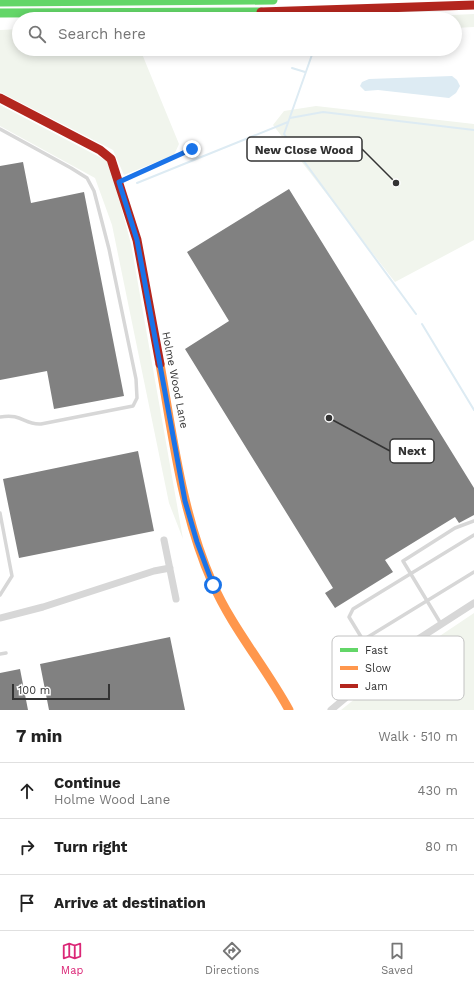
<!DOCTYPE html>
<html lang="en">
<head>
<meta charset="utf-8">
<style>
  body { margin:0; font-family:"Work Sans",sans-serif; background:#f6f6f6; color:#222 }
  .scale { position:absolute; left:12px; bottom:10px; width:98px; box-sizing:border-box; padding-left:4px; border:2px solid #333; border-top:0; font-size:11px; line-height:14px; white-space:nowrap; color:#333; -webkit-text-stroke:3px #fff; paint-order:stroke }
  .stop { position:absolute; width:12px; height:12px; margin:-9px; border:3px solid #1a73e8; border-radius:50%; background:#fff }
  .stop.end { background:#1a73e8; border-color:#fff; box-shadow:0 1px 4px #0008 }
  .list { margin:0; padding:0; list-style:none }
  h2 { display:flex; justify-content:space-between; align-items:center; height:52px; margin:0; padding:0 16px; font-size:17px }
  h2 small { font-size:13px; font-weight:400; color:#767676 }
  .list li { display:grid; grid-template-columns:26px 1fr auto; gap:12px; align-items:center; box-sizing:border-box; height:56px; padding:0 16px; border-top:1px solid #e0e0e0 }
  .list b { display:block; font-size:15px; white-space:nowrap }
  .list p { margin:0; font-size:13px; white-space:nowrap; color:#767676 }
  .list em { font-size:13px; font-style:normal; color:#767676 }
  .icon { flex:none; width:22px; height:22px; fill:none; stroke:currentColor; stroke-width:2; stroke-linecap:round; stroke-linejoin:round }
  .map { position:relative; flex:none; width:474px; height:710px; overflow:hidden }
  .search { position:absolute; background:#fff; box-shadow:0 2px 10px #0003; left:12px; right:12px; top:12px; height:44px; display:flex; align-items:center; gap:10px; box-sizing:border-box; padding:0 14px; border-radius:22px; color:#767676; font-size:15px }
  .sheet { height:220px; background:#fff }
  nav { display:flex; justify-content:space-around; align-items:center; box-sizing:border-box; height:56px; border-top:1px solid #e0e0e0; background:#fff; font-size:11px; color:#767676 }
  nav a { display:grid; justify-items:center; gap:2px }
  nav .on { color:#db2777 }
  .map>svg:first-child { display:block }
  .green { fill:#f1f5ed }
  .water { fill:#ddebf3 }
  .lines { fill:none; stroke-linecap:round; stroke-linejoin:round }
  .stream { stroke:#ddebf3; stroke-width:2 }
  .building { fill:#818181 }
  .lane { stroke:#d7d7d7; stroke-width:3.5 }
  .street { stroke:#d7d7d7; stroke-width:7 }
  .fast { stroke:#63d668; stroke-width:9 }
  .slow { stroke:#ff974d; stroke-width:9 }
  .jam { stroke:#b3261e; stroke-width:9 }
  .route { stroke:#1a73e8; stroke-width:5 }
  .labels { text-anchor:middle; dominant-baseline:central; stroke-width:4; stroke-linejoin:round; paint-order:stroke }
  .street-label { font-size:11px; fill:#333; stroke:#fff }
  .key { fill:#fff; stroke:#c2c2c2; stroke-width:1 }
  .key-label { font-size:11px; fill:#333 }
  .leader { fill:none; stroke:#333; stroke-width:1.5 }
  .callout-dot { fill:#333; stroke:#fff; stroke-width:1.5 }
  .callout { fill:#fff; stroke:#333; stroke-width:1.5 }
  .callout-label { font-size:12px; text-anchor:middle; font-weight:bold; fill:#333 }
</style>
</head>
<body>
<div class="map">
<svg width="474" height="710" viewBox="0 0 474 710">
  <rect width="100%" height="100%" fill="#fff"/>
  <path class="green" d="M474,14V27L455,28V19H361Z
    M19,29V49H140L179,144L174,155L124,175L113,150L0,92V30Z
    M0,105L109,162L131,244L183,539L169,503L112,225L95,178L0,126Z
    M316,106L474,124V240L395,282L273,125L284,111Z
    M474,613V710H341L401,662Z"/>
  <path class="water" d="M452,76L457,80L460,86L456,93L449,98L378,90L365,91L360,86L362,82L369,79Z"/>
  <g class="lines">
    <path class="stream" d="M314,49L284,134L416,314
      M292,68L305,72
      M290,118L323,112L474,130
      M137,183L288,122
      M422,324L474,410"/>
  </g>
  <path class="building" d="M23,162L31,203L84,192L124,396L54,409L47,371L0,380V166Z
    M289,189L474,488V515L459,523L455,517L385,560L393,572L335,608L325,593L333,588L185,349L229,321L187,252Z
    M138,451L154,531L19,558L3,479Z
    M170,637L185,710H49L40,664Z
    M20,669L28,710H0V673Z"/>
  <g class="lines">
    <path class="lane" d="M0,129L71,168L87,178L94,191L109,249L136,379L137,398L133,406L41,424C23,425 23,413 0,417
      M120,181L192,149
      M0,513L12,576L0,595
      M474,535L353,609L349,617L363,640L474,572
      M441,624L403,561L455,528L474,521
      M341,638L373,675
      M0,654L6,653"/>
    <path class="street" d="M164,540L176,599
      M0,618L43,607L154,571L170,568
      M331,710L409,645L474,603"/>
    <path class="fast" d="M0,2L273,0
      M0,13L261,12"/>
    <path class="slow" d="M160,364C173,437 182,514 212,582C232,628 265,666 289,710"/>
    <path class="jam" d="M261,12L474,5
      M0,98L100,150L111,159L137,240L160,364"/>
  </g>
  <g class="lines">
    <path class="route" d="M192,149L119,182L137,240L185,501L197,542L213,585"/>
  </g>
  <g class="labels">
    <g class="street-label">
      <text transform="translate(175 380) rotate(79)">Holme Wood Lane</text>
    </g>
  </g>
  <rect x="332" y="636" width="132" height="64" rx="6" class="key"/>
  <rect x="340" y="648" width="18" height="4" fill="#63d668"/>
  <rect x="340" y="666" width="18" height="4" fill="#ff974d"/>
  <rect x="340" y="684" width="18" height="4" fill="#b3261e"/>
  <g class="key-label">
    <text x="365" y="654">Fast</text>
    <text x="365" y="672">Slow</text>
    <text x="365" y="690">Jam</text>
  </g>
  <path class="leader" d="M396 183L362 149M329 418L390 451"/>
  <g class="callout-dot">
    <circle cx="396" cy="183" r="4"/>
    <circle cx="329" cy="418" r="4"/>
  </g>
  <g class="callout">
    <rect x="247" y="137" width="115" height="24" rx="4"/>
    <rect x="390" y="439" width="44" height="24" rx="4"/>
  </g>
  <g class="callout-label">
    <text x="304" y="154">New Close Wood</text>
    <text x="412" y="455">Next</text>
  </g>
</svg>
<div class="scale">100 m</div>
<div class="stop" style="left:213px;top:585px"></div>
<div class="stop end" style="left:192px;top:149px"></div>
<div class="search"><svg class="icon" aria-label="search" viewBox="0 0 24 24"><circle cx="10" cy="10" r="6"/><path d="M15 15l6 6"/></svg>Search here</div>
</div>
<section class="sheet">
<h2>7 min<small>Walk · 510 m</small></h2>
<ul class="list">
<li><svg class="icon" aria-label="ahead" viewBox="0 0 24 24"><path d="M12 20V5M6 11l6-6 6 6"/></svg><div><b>Continue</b><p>Holme Wood Lane</p></div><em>430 m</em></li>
<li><svg class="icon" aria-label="right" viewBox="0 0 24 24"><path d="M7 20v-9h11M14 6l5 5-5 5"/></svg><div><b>Turn right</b></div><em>80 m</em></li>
<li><svg class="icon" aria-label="arrive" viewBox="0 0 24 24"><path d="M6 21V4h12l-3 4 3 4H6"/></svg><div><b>Arrive at destination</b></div></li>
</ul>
</section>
<nav>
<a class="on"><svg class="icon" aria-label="map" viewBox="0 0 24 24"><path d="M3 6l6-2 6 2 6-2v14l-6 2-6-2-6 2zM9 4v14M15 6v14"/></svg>Map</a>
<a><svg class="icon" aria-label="directions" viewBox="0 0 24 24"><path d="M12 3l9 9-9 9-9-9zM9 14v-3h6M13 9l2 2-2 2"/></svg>Directions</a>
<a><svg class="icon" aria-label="saved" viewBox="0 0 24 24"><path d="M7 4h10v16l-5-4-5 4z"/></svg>Saved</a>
</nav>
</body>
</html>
